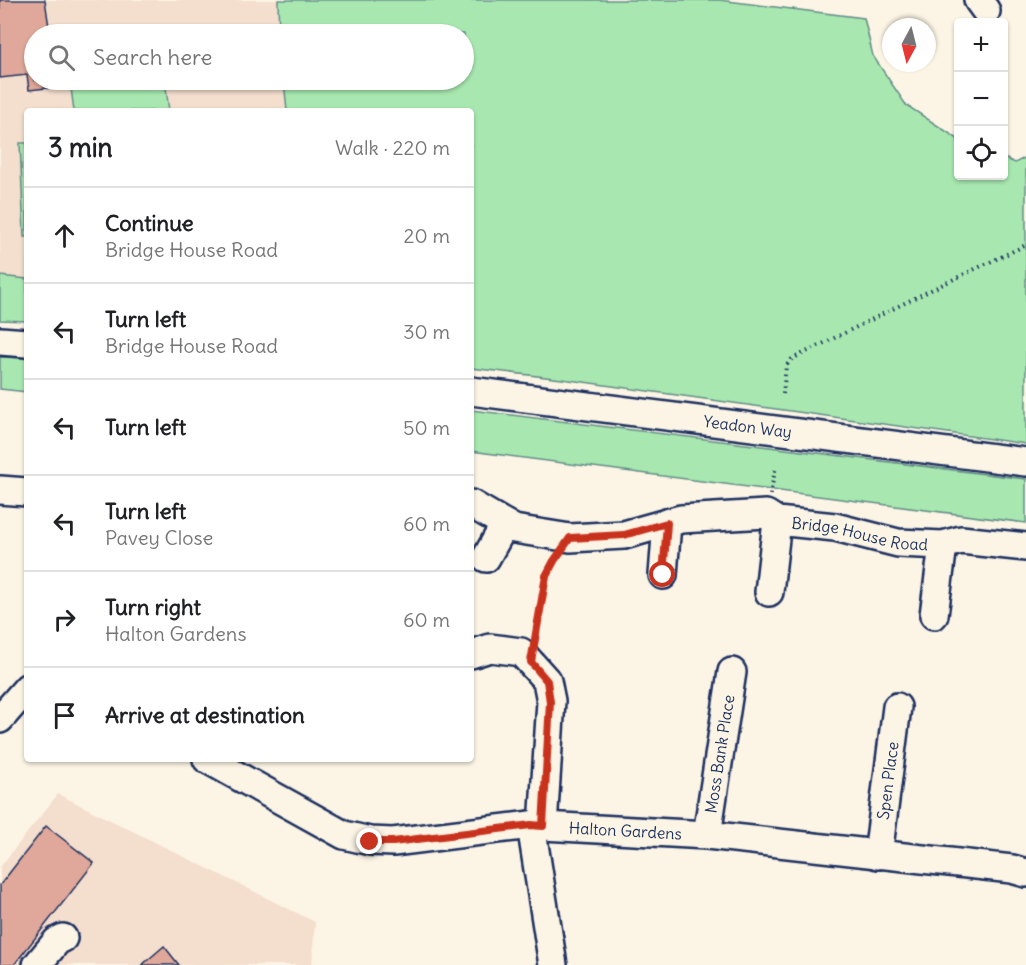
<!DOCTYPE html>
<html lang="en">
<head>
<meta charset="utf-8">
<style>
  body { margin:0; font-family:Delius,sans-serif; background:#f6f6f6; color:#202124 }
  .controls { position:absolute; right:18px; top:18px; display:grid; overflow:hidden; border-radius:6px; box-shadow:0 2px 4px #0004 }
  .controls button { width:54px; height:54px; display:grid; place-items:center; padding:0; border:0; border-bottom:2px solid #e0e0e0; background:#fff; color:#202124; font:30px sans-serif }
  .compass { position:absolute; left:882px; top:18px; width:54px; height:54px; border-radius:50%; background:#fff; box-shadow:0 2px 4px #0004; rotate:187deg }
  .stop { position:absolute; width:18px; height:18px; margin:-14px; border:4px solid #c8321e; border-radius:50%; background:#fff }
  .stop.end { background:#c8321e; border-color:#fff; box-shadow:0 2px 6px #0008 }
  .list { margin:0; padding:0; list-style:none }
  h2 { display:flex; justify-content:space-between; align-items:center; height:78px; margin:0; padding:0 24px; font-size:26px }
  h2 small { font-size:20px; font-weight:400; color:#757577 }
  .list li { display:grid; grid-template-columns:39px 1fr auto; gap:18px; align-items:center; box-sizing:border-box; height:96px; padding:0 24px; border-top:2px solid #e0e0e0 }
  .list b { display:block; font-size:22px; white-space:nowrap }
  .list p { margin:0; font-size:20px; white-space:nowrap; color:#757577 }
  .list em { font-size:20px; font-style:normal; color:#757577 }
  .icon { flex:none; width:33px; height:33px; fill:none; stroke:currentColor; stroke-width:2; stroke-linecap:round; stroke-linejoin:round }
  .map { position:relative; flex:none; width:1026px; height:965px; overflow:hidden }
  .search { position:absolute; background:#fff; box-shadow:0 2px 4px #0004; left:24px; top:24px; width:450px; height:66px; display:flex; align-items:center; gap:15px; box-sizing:border-box; padding:0 21px; border-radius:33px; color:#757577; font-size:22px }
  .panel { position:absolute; background:#fff; box-shadow:0 2px 4px #0004; left:24px; top:108px; width:450px; height:654px; border-radius:6px }
  .map>svg:first-child { display:block }
  .built { fill:#f4dece }
  .green { fill:#a8e8b0; stroke:#628c87; stroke-width:1.5 }
  .building { fill:#e0a89a; stroke:#1b2f5e; stroke-width:1.5 }
  .lines { fill:none; stroke-linecap:round; stroke-linejoin:round }
  .minor-casing { stroke:#1b2f5e; stroke-width:32 }
  .path { stroke:#1b2f5e; stroke-width:4; stroke-dasharray:1.5 4.5; stroke-linecap:butt }
  .minor { stroke:#fcf5e5; stroke-width:27 }
  .route { stroke:#c8321e; stroke-width:8 }
  .labels { text-anchor:middle; dominant-baseline:central; stroke-width:4.5; stroke-linejoin:round; paint-order:stroke }
  .street-label { font-size:16px; fill:#1b2f5e; stroke:#fcf5e5 }
</style>
</head>
<body>
<div class="map">
<svg width="1026" height="965" viewBox="0 0 1026 965">
  <rect width="100%" height="100%" fill="#fcf5e5"/>
  <filter id="ink" filterUnits="userSpaceOnUse"><feTurbulence type="fractalNoise" baseFrequency=".0167" numOctaves="2"/><feDisplacementMap in="SourceGraphic" scale="12" xChannelSelector="R" yChannelSelector="G"/><feConvolveMatrix kernelMatrix="1 2 1 2 8 2 1 2 1" color-interpolation-filters="sRGB"/></filter>
  <g filter="url(#ink)">
    <path class="built" d="M0,0H278L279,34H34V80H284L287,111H27V279L0,276Z
      M58,794L315,922L312,965H0V867Z"/>
    <path class="green" d="M278,0H719L864,18L873,56L906,105L958,139V176H1004V158L1015,163L1026,157V444L562,379L471,368V111H287L284,80H464V34H279Z
      M70,80H165L169,111H74Z
      M20,143H27V237H24Z
      M0,276L27,279V321L0,320Z
      M0,357L27,358V392L0,389Z
      M471,410L1026,479V523L471,451Z"/>
    <path class="building" d="M0,0H45L50,34H34V80H55L56,87L29,90L27,75L0,78Z
      M46,826L94,863L14,965H0V885Z
      M164,946L179,965H142Z"/>
    <g class="lines">
      <defs>
        <g id="minor">
          <path d="M978,0L986,11"/>
          <path d="M0,341L27,343"/>
          <path id="s1" d="M471,391L1026,462"/>
          <path d="M0,490L27,492"/>
          <path id="s2" d="M471,504L514,529L570,538L624,535L681,519L766,514L777,521L835,527L898,543L943,545L961,540L1026,547"/>
          <path d="M486,558L505,524"/>
          <path d="M663,575L667,523"/>
          <path d="M769,592L777,521"/>
          <path d="M934,615L943,545"/>
          <path d="M471,654L490,648L521,652L547,681L551,701L543,826"/>
          <path d="M0,719L27,688"/>
          <path id="s3" d="M207,759L344,835L370,841L393,842L531,825L543,826L707,835L1012,869L1026,873"/>
          <path d="M531,825L553,965"/>
          <path id="s4" d="M707,835L732,672"/>
          <path id="s5" d="M878,855L897,707"/>
          <path d="M37,965L57,941L63,938"/>
        </g>
      </defs>
      <use href="#minor" class="minor-casing"/>
      <path class="path" d="M783,394L786,366L792,359L935,288L1026,245
        M770,495L776,466
        M536,637L546,576L555,558"/>
      <use href="#minor" class="minor"/>
    </g>
  </g>
  <g class="lines" filter="url(#ink)">
    <path class="route" d="M370,842H393L531,825L543,826L550,702L547,681L531,662L546,576L554,561L570,538L624,535L667,523L663,575"/>
  </g>
  <g class="labels">
    <g class="street-label">
      <text stroke="none"><textPath href="#s1" startOffset="279">Yeadon Way</textPath></text>
      <text stroke="none"><textPath href="#s2" startOffset="402">Bridge House Road</textPath></text>
      <text stroke="none"><textPath href="#s4" startOffset="82">Moss Bank Place</textPath></text>
      <text stroke="none"><textPath href="#s5" startOffset="75">Spen Place</textPath></text>
      <text stroke="none"><textPath href="#s3" startOffset="440">Halton Gardens</textPath></text>
    </g>
  </g>
</svg>
<div class="controls">
<button>+</button>
<button>−</button>
<button><svg class="icon" aria-label="locate" viewBox="0 0 24 24"><circle cx="12" cy="12" r="6"/><path d="M12 2v4M12 18v4M2 12h4M18 12h4"/></svg></button>
</div>
<svg class="compass" viewBox="-18 -18 36 36"><path d="M0-13l5 13h-10z" fill="#e53935"/><path d="M0 13l5-13h-10z" fill="#757577"/></svg>
<div class="stop" style="left:663px;top:575px"></div>
<div class="stop end" style="left:370px;top:842px"></div>
<div class="search"><svg class="icon" aria-label="search" viewBox="0 0 24 24"><circle cx="10" cy="10" r="6"/><path d="M15 15l6 6"/></svg>Search here</div>
<section class="panel">
<h2>3 min<small>Walk · 220 m</small></h2>
<ul class="list">
<li><svg class="icon" aria-label="ahead" viewBox="0 0 24 24"><path d="M12 20V5M6 11l6-6 6 6"/></svg><div><b>Continue</b><p>Bridge House Road</p></div><em>20 m</em></li>
<li><svg class="icon" aria-label="left" viewBox="0 0 24 24"><path d="M17 20v-9H6M10 6l-5 5 5 5"/></svg><div><b>Turn left</b><p>Bridge House Road</p></div><em>30 m</em></li>
<li><svg class="icon" aria-label="left" viewBox="0 0 24 24"><path d="M17 20v-9H6M10 6l-5 5 5 5"/></svg><div><b>Turn left</b></div><em>50 m</em></li>
<li><svg class="icon" aria-label="left" viewBox="0 0 24 24"><path d="M17 20v-9H6M10 6l-5 5 5 5"/></svg><div><b>Turn left</b><p>Pavey Close</p></div><em>60 m</em></li>
<li><svg class="icon" aria-label="right" viewBox="0 0 24 24"><path d="M7 20v-9h11M14 6l5 5-5 5"/></svg><div><b>Turn right</b><p>Halton Gardens</p></div><em>60 m</em></li>
<li><svg class="icon" aria-label="arrive" viewBox="0 0 24 24"><path d="M6 21V4h12l-3 4 3 4H6"/></svg><div><b>Arrive at destination</b></div></li>
</ul>
</section>
</div>
</body>
</html>
